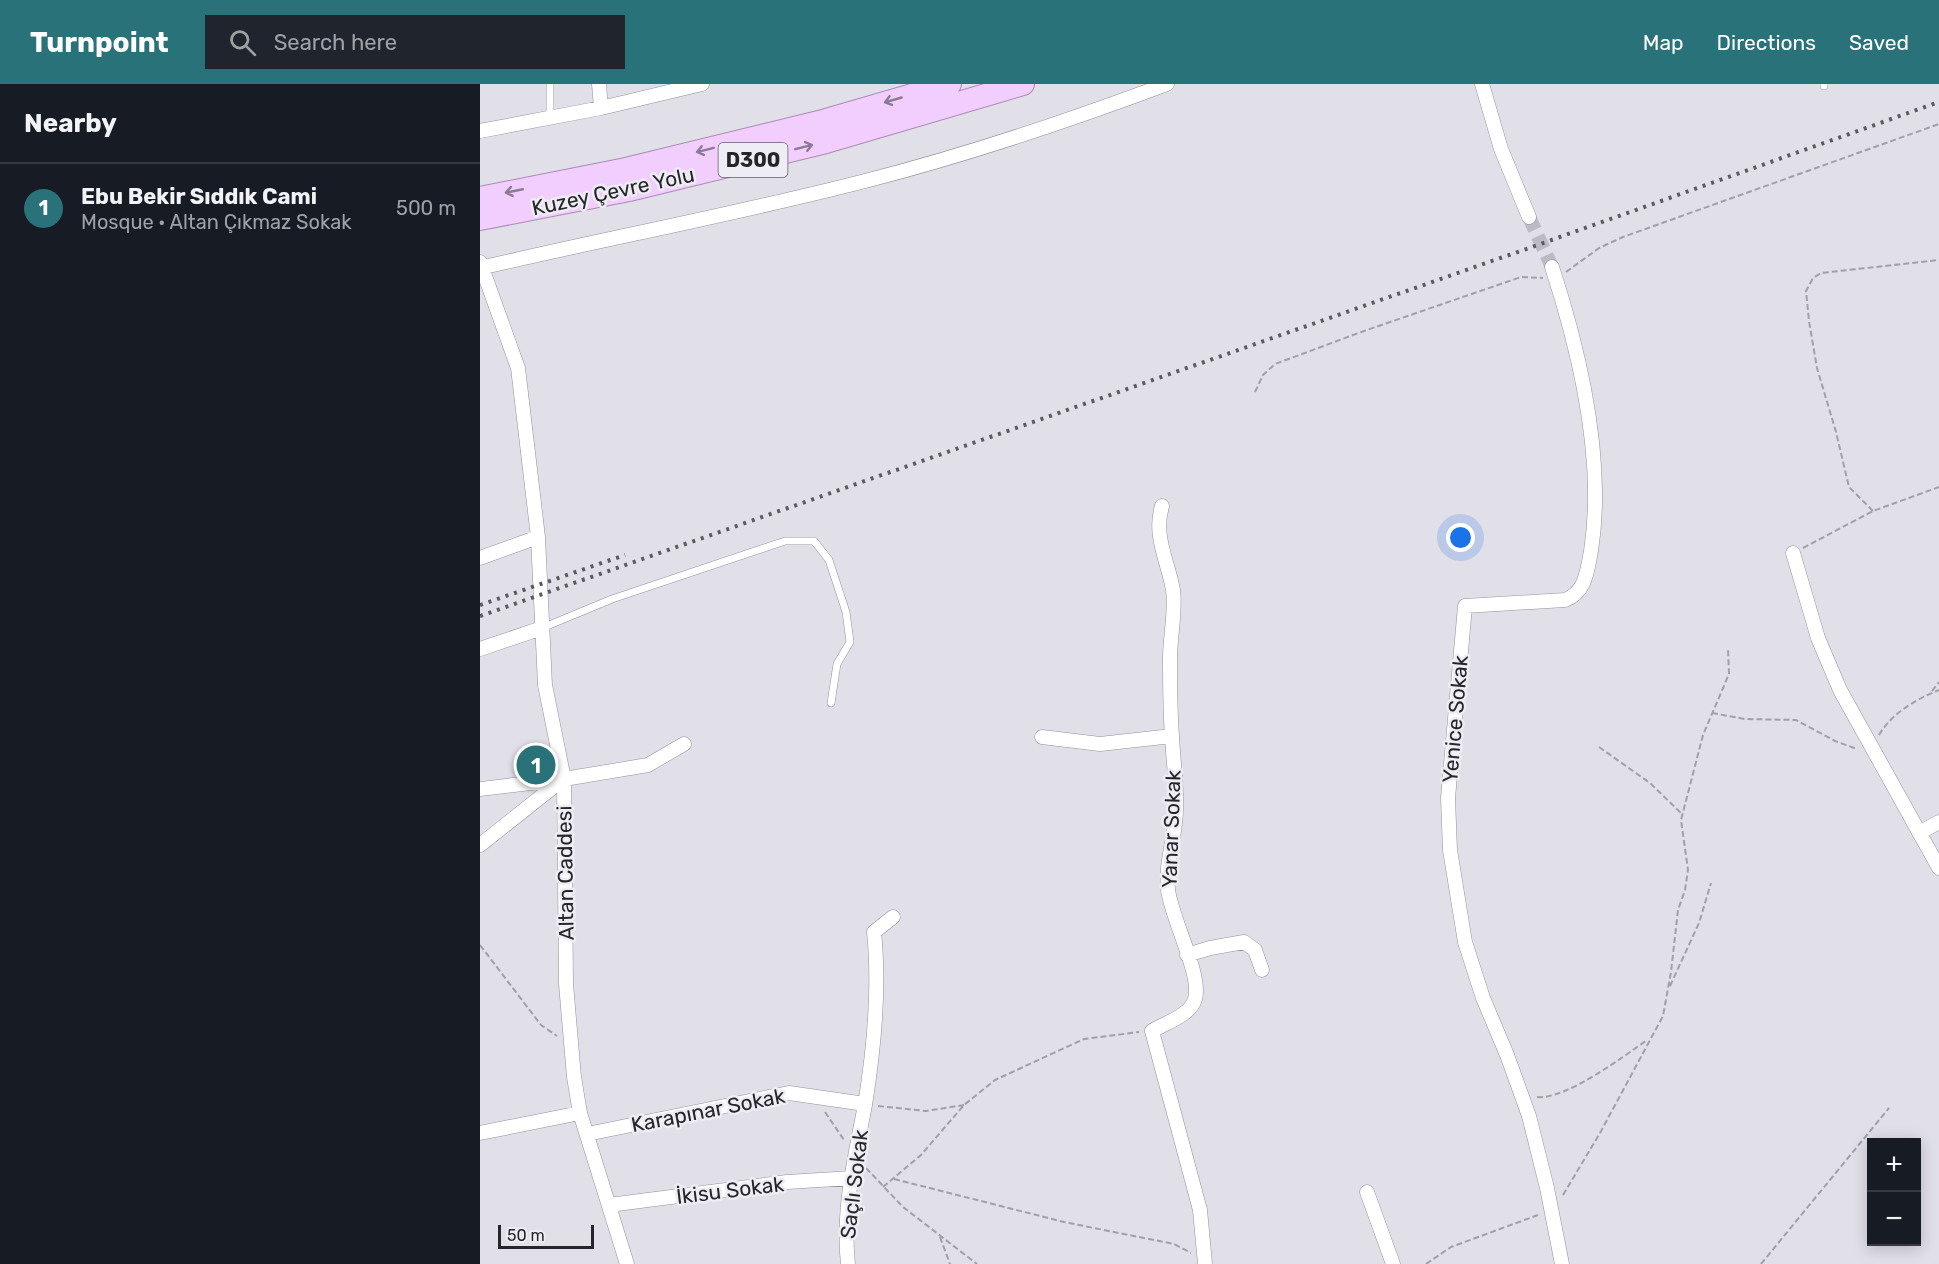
<!DOCTYPE html>
<html lang="en">
<head>
<meta charset="utf-8">
<style>
  body { margin:0; font-family:Rubik,sans-serif; background:#20242c; color:#f1f3f6 }
  .controls { position:absolute; right:18px; bottom:18px; display:grid; overflow:hidden; border-radius:0px; box-shadow:0 3px 15px #0003 }
  .controls button { width:54px; height:54px; display:grid; place-items:center; padding:0; border:0; border-bottom:2px solid #363941; background:#171b24; color:#f1f3f6; font:30px sans-serif }
  .scale { position:absolute; left:18px; bottom:15px; width:96px; box-sizing:border-box; padding-left:6px; border:3px solid #262528; border-top:0; font-size:16px; line-height:21px; white-space:nowrap; color:#262528; -webkit-text-stroke:4px #eeecf5; paint-order:stroke }
  .you { position:absolute; left:981px; top:454px; width:21px; height:21px; margin:-15px; border:4px solid #fff; border-radius:50%; background:#1a73e8; box-shadow:0 0 0 9px #1a73e833 }
  .badge { display:grid; place-items:center; width:39px; height:39px; border-radius:50%; background:#29727a; color:#fff; font-size:20px; font-weight:700 }
  .pin { position:absolute; translate:-50% -50%; border:3px solid #fff; box-shadow:0 2px 6px #0006 }
  .list { margin:0; padding:0; list-style:none }
  h2 { display:flex; justify-content:space-between; align-items:center; height:78px; margin:0; padding:0 24px; font-size:26px }
  h2 small { font-size:20px; font-weight:400; color:#9ea1a6 }
  .list li { display:grid; grid-template-columns:39px 1fr auto; gap:18px; align-items:center; box-sizing:border-box; height:90px; padding:0 24px; border-top:2px solid #363941 }
  .list b { display:block; font-size:22px; white-space:nowrap }
  .list p { margin:0; font-size:20px; white-space:nowrap; color:#9ea1a6 }
  .list em { font-size:20px; font-style:normal; color:#9ea1a6 }
  .icon { flex:none; width:33px; height:33px; fill:none; stroke:currentColor; stroke-width:2; stroke-linecap:round; stroke-linejoin:round }
  .map { position:relative; flex:none; width:1459px; height:1180px; overflow:hidden }
  header { display:flex; align-items:center; gap:36px; box-sizing:border-box; height:84px; padding:0 30px; background:#29727a; color:#fff }
  header strong { font-size:28px }
  nav { display:flex; gap:33px; margin-inline-start:auto; font-size:21px }
  .search { width:420px; height:54px; background:#20242c; display:flex; align-items:center; gap:15px; box-sizing:border-box; padding:0 21px; border-radius:0px; color:#9ea1a6; font-size:22px }
  main { display:flex }
  aside { flex:1; background:#171b24 }
  .map>svg:first-child { display:block }
  .building { fill:#b0b1ba; stroke:#8e8f98; stroke-width:1.5 }
  .lines { fill:none; stroke-linecap:round; stroke-linejoin:round }
  .minor-tunnel { stroke:#bcbac2; stroke-width:14; stroke-dasharray:14 7; stroke-linecap:butt }
  .service-casing { stroke:#94919a; stroke-width:8 }
  .minor-casing { stroke:#94919a; stroke-width:15 }
  .trunk-casing { stroke:#a98bb4; stroke-width:24 }
  .path { stroke:#a2a0a7; stroke-width:2; stroke-dasharray:6 3; stroke-linecap:butt }
  .service { stroke:#fff; stroke-width:7 }
  .minor { stroke:#fff; stroke-width:14 }
  .trunk { stroke:#f2ceff; stroke-width:22 }
  .rail { stroke:#5b5a5e; stroke-width:4; stroke-dasharray:3 6; stroke-linecap:butt }
  .oneway { stroke:#8c7a94 }
  .labels { text-anchor:middle; dominant-baseline:central; stroke-width:5; stroke-linejoin:round; paint-order:stroke }
  .shield { fill:#eeecf5; stroke:#626166; stroke-width:1.5 }
  .shield-label { font-size:20px; font-weight:bold; fill:#262528 }
  .street-label { font-size:21px; fill:#262528; stroke:#eeecf5 }
</style>
</head>
<body>
<header>
<strong>Turnpoint</strong>
<div class="search"><svg class="icon" aria-label="search" viewBox="0 0 24 24"><circle cx="10" cy="10" r="6"/><path d="M15 15l6 6"/></svg>Search here</div>
<nav><a>Map</a><a>Directions</a><a>Saved</a></nav>
</header>
<main>
<aside>
<h2>Nearby<small></small></h2>
<ul class="list">
<li><span class="badge">1</span><div><b>Ebu Bekir Sıddık Cami</b><p>Mosque · Altan Çıkmaz Sokak</p></div><em>500 m</em></li>
</ul>
</aside>
<div class="map">
<svg width="1459" height="1180" viewBox="0 0 1459 1180">
  <rect width="100%" height="100%" fill="#e1dfe8"/>
  <path class="building" d="M66,666L70,693L47,696L43,669Z"/>
  <g class="lines">
    <path class="minor-tunnel" d="M1049,133L1072,183"/>
    <defs>
      <path id="service" d="M1344,0V2
        M70,33V0
        M62,544L132,515L305,457H334L349,476L366,528L370,558L357,580L351,619"/>
      <path id="minor" d="M119,0L121,24
        M1002,0L1021,65L1049,133
        M0,47L121,24L222,0
        M0,178L38,284L58,453L65,601L84,695L86,900L94,993L100,1029L147,1180
        M1072,183C1100,269 1125,377 1111,467C1107,487 1106,508 1085,516L985,522L968,714L970,766L985,858L1003,914L1027,971L1049,1032L1067,1104L1082,1180
        M0,184C128,154 257,130 385,97C487,71 588,37 687,0
        M682,422C673,452 688,477 693,506C696,526 690,553 690,574C690,600 690,626 692,652C693,676 697,700 696,725C696,753 685,776 688,806C692,836 722,891 715,915C711,931 685,939 672,947L720,1126L725,1180
        M1313,469L1338,554L1360,606L1459,784
        M0,474L58,453
        M0,565L62,544
        M562,653L620,660L692,652
        M0,705L84,695L168,681L204,660
        M1439,749L1459,738
        M0,761L82,696
        M707,871L730,864L764,858L775,866L782,886
        M0,1049L100,1029
        M107,1050L309,1009L385,1020
        M887,1108L913,1180
        M129,1121L307,1098L372,1094
        M368,1180C362,1127 375,1073 385,1021C394,965 400,905 394,848L413,833"/>
      <path id="trunk" d="M0,114L146,85L339,38L470,0
        M0,135L149,106L346,58L543,0"/>
    </defs>
    <use href="#service" class="service-casing"/>
    <use href="#minor" class="minor-casing"/>
    <use href="#trunk" class="trunk-casing"/>
    <path class="path" d="M1086,188L1119,164L1143,153L1459,40
      M775,308L783,291L795,280L884,247L1041,193L1063,194
      M1393,427L1369,403L1356,348L1337,284L1329,237L1326,207L1333,194L1341,189L1459,176
      M1323,464L1393,427L1459,403
      M1452,607L1459,598
      M1232,629L1265,635L1316,636L1355,657L1377,665
      M1399,651C1412,629 1435,616 1459,606
      M1119,663L1170,699L1202,730
      M0,861L61,941L77,952
      M1190,902L1219,839L1231,799
      M1057,1013C1085,1016 1143,973 1167,956
      M398,1022L446,1027L484,1021
      M345,1028L364,1056
      M386,1084L423,1123L497,1180
      M414,1095L584,1138L694,1160L711,1169
      M403,1103L441,1071L484,1021L515,996L604,955L659,948
      M1083,1111L1120,1049L1183,932L1191,888L1198,826L1205,806L1208,786L1201,736L1223,651L1249,590L1248,565
      M460,1153L470,1180
      M946,1180L971,1163L1058,1131
      M1281,1180L1409,1024"/>
    <use href="#service" class="service"/>
    <use href="#minor" class="minor"/>
    <use href="#trunk" class="trunk"/>
    <path class="rail" d="M0,521L145,471
      M0,532L1049,164L1459,18"/>
  </g>
  <defs><path id="oneway-shaft" d="M-6 0H5M1.5-3L5.5 0L1.5 3" fill="none" stroke-width="1.6" stroke-linecap="round" stroke-linejoin="round" transform="scale(1.5)"/></defs>
  <g class="oneway">
    <use href="#oneway-shaft" transform="translate(413 16) rotate(164)"/>
    <use href="#oneway-shaft" transform="translate(324 63) rotate(-14)"/>
    <use href="#oneway-shaft" transform="translate(225 66) rotate(166)"/>
    <use href="#oneway-shaft" transform="translate(34 107) rotate(169)"/>
  </g>
  <g class="labels">
    <rect class="shield" x="238.5" y="59" width="69" height="34" rx="4.5"/>
    <g class="shield-label">
      <text x="273" y="76">D300</text>
    </g>
    <g class="street-label">
      <text transform="translate(133 107) rotate(-12)">Kuzey Çevre Yolu</text>
      <text transform="translate(975 635) rotate(-85)">Yenice Sokak</text>
      <text transform="translate(691 745) rotate(-88)">Yanar Sokak</text>
      <text transform="translate(85 789) rotate(-91)">Altan Caddesi</text>
      <text transform="translate(228 1026) rotate(-11)">Karapınar Sokak</text>
      <text transform="translate(374 1100) rotate(-83)">Saçlı Sokak</text>
      <text transform="translate(250 1106) rotate(-7)">İkisu Sokak</text>
    </g>
  </g>
</svg>
<div class="controls">
<button>+</button>
<button>−</button>
</div>
<div class="scale">50 m</div>
<div class="you"></div>
<div class="pin badge" style="left:56px;top:681px">1</div>
</div>
</main>
</body>
</html>
